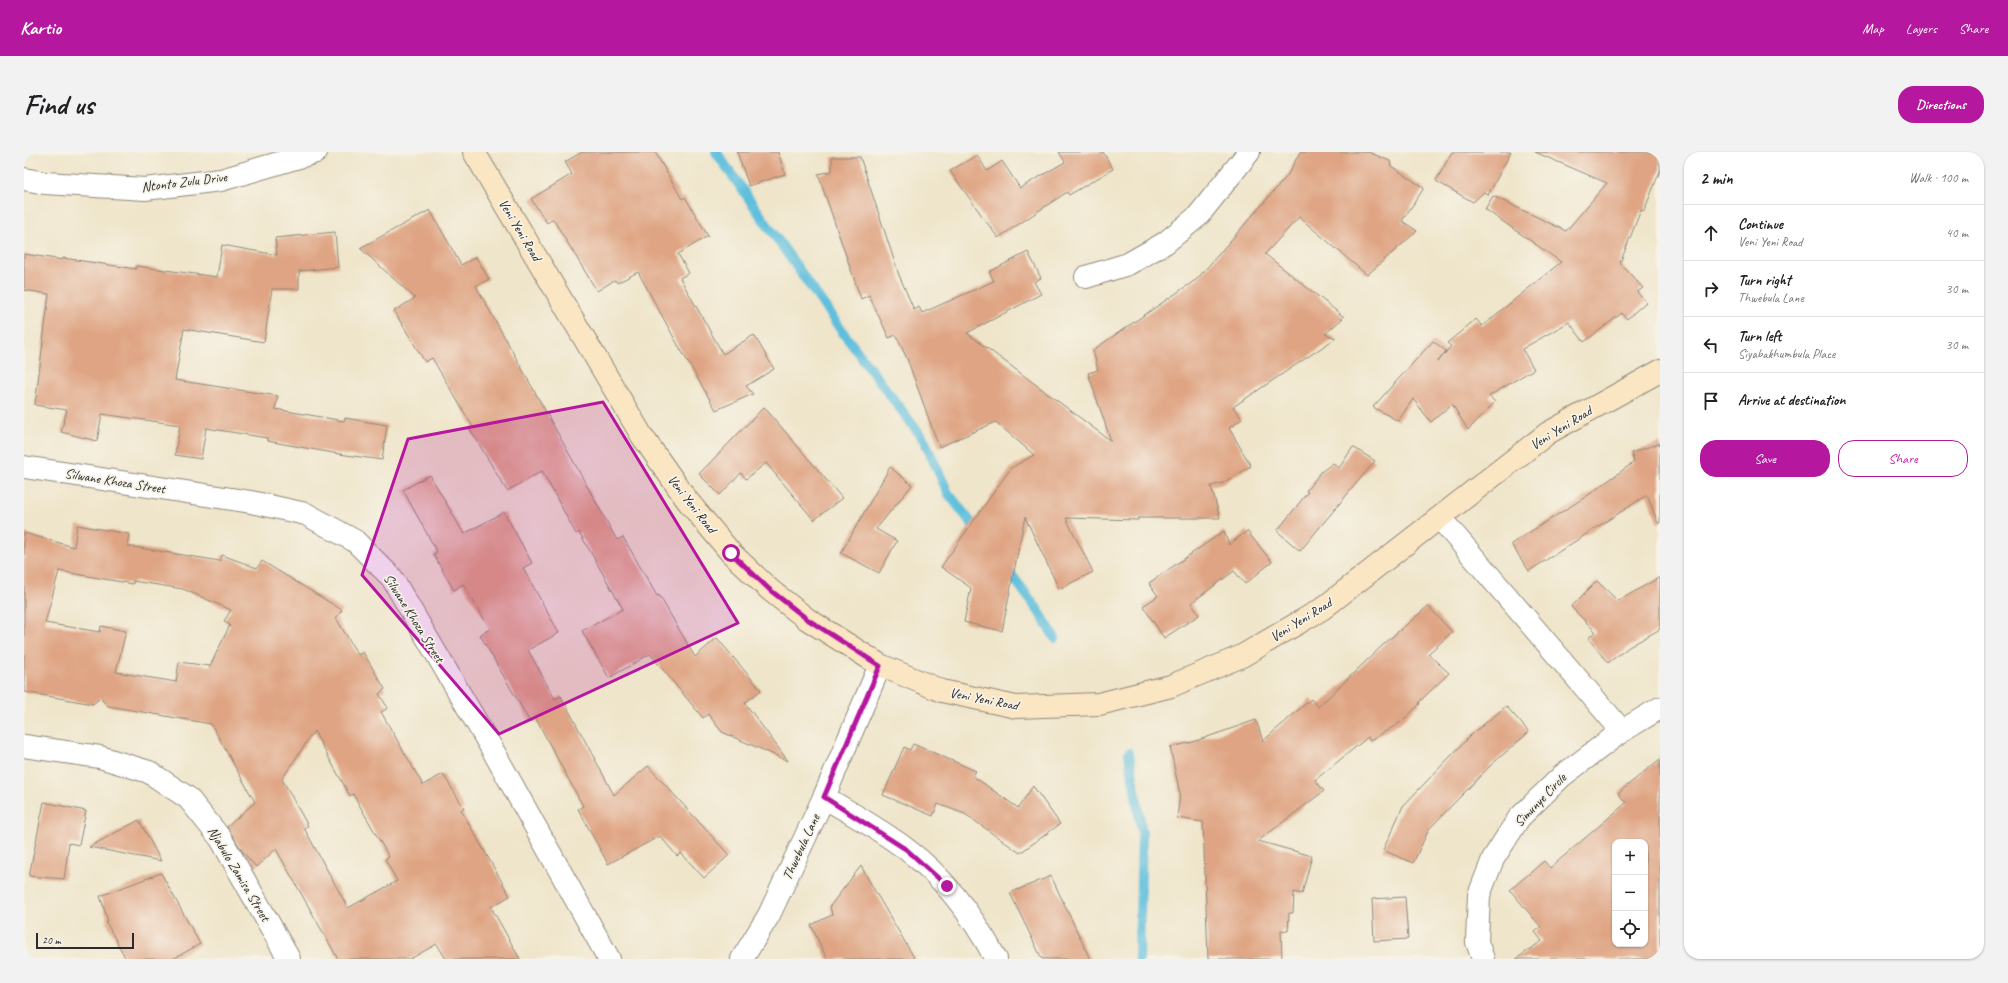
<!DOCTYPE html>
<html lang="en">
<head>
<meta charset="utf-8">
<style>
  body { margin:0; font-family:Caveat,sans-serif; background:#f2f2f2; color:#202124 }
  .controls { position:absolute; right:12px; bottom:12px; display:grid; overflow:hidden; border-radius:8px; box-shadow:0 1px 3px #0004 }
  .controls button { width:36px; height:36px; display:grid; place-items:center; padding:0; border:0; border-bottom:1px solid #e0e0e0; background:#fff; color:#202124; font:20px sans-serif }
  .scale { position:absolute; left:12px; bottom:10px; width:98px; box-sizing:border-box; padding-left:4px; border:2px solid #2b2b2b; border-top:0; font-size:11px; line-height:14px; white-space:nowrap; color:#2b2b2b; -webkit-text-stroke:3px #f7f3e8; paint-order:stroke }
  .stop { position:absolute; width:12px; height:12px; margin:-9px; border:3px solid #b5179e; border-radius:50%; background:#fff }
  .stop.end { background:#b5179e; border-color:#fff; box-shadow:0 1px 4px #0008 }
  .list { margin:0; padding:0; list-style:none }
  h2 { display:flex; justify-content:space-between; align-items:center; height:52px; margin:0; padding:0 16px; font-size:17px }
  h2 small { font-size:13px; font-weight:400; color:#757577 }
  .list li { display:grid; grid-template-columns:26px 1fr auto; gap:12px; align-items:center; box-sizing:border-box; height:56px; padding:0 16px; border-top:1px solid #e0e0e0 }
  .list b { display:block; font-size:15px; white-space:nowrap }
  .list p { margin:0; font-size:13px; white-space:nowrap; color:#757577 }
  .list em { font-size:13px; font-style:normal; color:#757577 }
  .actions { display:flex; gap:8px; padding:12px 16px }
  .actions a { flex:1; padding:9px 0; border:1px solid #b5179e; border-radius:16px; text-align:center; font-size:14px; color:#b5179e }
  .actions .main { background:#b5179e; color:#fff }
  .icon { flex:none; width:22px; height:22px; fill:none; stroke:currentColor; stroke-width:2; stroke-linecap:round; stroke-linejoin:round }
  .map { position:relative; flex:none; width:1636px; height:807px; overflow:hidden; border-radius:16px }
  header { display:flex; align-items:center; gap:24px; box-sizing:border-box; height:56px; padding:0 20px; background:#b5179e; color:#fff }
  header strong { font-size:19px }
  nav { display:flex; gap:22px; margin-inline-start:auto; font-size:14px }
  .intro { display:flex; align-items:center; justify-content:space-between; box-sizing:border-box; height:96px; padding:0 24px }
  h1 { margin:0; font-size:28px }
  .button { padding:10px 18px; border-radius:16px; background:#b5179e; color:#fff; font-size:14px; font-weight:700 }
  main { display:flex; gap:24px; padding:0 24px }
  aside { flex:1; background:#fff; border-radius:16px; box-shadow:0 1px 3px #0004 }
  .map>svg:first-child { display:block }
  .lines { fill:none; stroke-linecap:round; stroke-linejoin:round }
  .stream { stroke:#5fbfdd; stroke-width:10 }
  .building { fill:#dfa483; fill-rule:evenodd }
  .street-casing { stroke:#8d887a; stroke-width:24 }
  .secondary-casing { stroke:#8d887a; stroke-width:24 }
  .street { stroke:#fff; stroke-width:22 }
  .secondary { stroke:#fbe6c4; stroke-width:22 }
  .route { stroke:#b5179e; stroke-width:5 }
  .marked { fill:#b5179e; fill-opacity:0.2; stroke:#b5179e; stroke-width:3; stroke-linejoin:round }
  .labels { text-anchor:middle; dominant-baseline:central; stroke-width:3.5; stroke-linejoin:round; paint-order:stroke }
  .street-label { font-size:14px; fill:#2b2b2b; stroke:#f7f3e8 }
</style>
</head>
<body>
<header>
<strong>Kartio</strong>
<nav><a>Map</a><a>Layers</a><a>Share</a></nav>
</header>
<div class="intro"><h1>Find us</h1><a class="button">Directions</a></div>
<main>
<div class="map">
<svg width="1636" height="807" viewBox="0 0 1636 807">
  <rect width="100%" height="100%" fill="#f7f3e8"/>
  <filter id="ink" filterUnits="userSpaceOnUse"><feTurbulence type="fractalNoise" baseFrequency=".025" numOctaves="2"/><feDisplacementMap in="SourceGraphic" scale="8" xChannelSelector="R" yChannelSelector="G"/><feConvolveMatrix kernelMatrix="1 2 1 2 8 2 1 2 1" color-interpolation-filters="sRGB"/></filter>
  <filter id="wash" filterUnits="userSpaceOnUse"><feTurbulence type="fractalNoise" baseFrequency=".012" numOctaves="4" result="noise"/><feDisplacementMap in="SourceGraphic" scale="16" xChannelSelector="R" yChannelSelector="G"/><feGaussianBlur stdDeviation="0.9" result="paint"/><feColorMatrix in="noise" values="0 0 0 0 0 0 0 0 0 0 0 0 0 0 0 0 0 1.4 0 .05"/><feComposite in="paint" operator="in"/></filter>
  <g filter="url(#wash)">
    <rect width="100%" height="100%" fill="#efe5ca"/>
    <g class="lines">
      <path class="stream" d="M692,0L820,182L900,288L924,341L956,382
        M981,414L1014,458L1031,486
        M1105,601L1118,681L1115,807"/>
    </g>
    <g id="blocks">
      <path class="building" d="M558,0H631L658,47L661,45L684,84L654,102L665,121L656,126L699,202L730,183L750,217L722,234L729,242L692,258L654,193L614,120L593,131L591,128L573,139L529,67L523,71L507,47L548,22L541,10Z
        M713,0H754L761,22L725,34Z
        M1035,0H1079L1089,17L1045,43L1043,40L974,86L926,19L953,3L963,19L978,9L996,36L1041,10Z
        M1276,0H1344L1366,9L1367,14L1400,36L1378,69L1393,79L1343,123L1275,65L1241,102L1320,165L1301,182L1312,186L1209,255L1218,267L1205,276L1227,314L1199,331L1187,334L1196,366H1114V368L1042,366L1069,420L1035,437L1001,365L978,479L940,470L947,436L917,415L987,316L1010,303L972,270L915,295L884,209L872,183L865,186L845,143L837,147L794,22L808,19V5H836L875,123L890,158L895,155L898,161L970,129L965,120L1004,100L1017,126L1010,130L1017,142L943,181L1087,289L1064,221L1074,218L1069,198L1173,127L1263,24Z
        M1428,0H1487L1464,43L1460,40L1449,50L1412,29Z
        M1511,0H1636V19L1620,59L1617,58L1596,111L1619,136L1613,140L1622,150L1603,167L1598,161L1560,190L1545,170L1498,197L1510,217L1465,244L1471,250L1444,278L1428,252L1407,270L1389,247L1374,269L1349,255L1409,189L1422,199L1413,211L1427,194L1423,191L1452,167L1458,174L1537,110L1461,57L1469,44L1542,79L1583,31Z
        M406,58L437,113L452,105L465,127L452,134L593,388L599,385L633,444L635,443L671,505L693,486L737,538L721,551L764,609L698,580L684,562L679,566L626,502L585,526L558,479L599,457L555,380L552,382L518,319L483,339L446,277L449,275L408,206L401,210L370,159L391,146L336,96Z
        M311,80L314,115L275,119V137H248L240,190L160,177L151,228L254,244L251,257L320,269L321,266L363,273L358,308L315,302L243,289V286L182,276L177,307L151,303L156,273L78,262L73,289L37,280L43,258L11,253L25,142L0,138V102L39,108V106L112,117V114L193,125L198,93L253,103L251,86Z
        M740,255L818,346L790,368L742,311L722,327L717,321L696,343L675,322Z
        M1636,291V371H1634L1623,343L1505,419L1487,392L1563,344L1610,310L1607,301Z
        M1329,295L1351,309L1276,399L1253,379L1284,340L1282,339L1297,320L1309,311L1315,316Z
        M866,315L888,333L852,377L873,389L855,421L817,401Z
        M406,323L440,382L480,360L508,411L499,416L535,481L504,498L531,547L537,544L590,643L624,614L705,703L680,726L657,701L653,704L636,684L584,712L554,657L559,654L512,567L506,570L456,483L466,477L439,432L430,438L409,402L413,400L379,338Z
        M53,373L105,382L103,394L196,409L198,403L233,416L238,409L318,458L312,466L334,503L339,500L361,537L355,542L364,556L357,560L399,633L419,622L440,656L437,658L486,744L467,755L496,807H422L413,792L386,807H314L252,697L232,715L219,700L203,675L231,650L187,572L84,554L76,546L69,552L0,540V381L50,395ZM35,419L109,432V429L159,437L207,458L200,469L206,473L186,514L155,510L152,530L92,520L102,479L77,474L76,480L21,471ZM290,579L326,644L329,642L365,705L361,707L373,729L324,756L280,676L284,674L258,627Z
        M1200,379L1205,393L1223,379L1248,410L1221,432L1210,419L1167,451L1175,463L1140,486L1119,454L1134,444L1125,431Z
        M1636,425V477L1605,495L1584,511L1564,486L1572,480L1547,455L1573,429L1594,449Z
        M1404,454L1428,480L1404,502L1425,521L1395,550L1396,552L1377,570L1346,589L1344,585L1291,628L1300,639L1234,689L1288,704L1278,742L1270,740L1269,761H1265L1264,779L1257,778L1258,807H1184L1179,670L1153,666L1156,642L1146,595L1169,590L1232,568L1239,589L1287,547L1294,555L1360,492Z
        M1482,554L1505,580L1468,612L1405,677L1389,711L1359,698L1379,654L1446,584Z
        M889,592L952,619L949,624L994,656L1009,634L1036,672L996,701L941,662L914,652L909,664L859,643L880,595L886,598Z
        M1636,607V807H1492L1518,789L1511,780L1517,775L1486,738L1520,709L1526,716L1602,651L1594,641ZM1591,690H1621V792H1591Z
        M20,650L62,659L55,693L45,691L40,727L5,724Z
        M115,668L137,709L65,695Z
        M837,714L852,741L891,807H803L787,773L808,763L806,754Z
        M137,721L176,792L149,807H102L82,770L84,769L76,744Z
        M1027,724L1066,807H1018L986,741Z
        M1381,745L1384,787L1350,789L1348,747Z"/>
    </g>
  </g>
  <g filter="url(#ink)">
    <use href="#blocks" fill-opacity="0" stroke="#8d887a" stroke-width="1"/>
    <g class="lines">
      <defs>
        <path id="street" d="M0,27L21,31L121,37L197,28L292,0
          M1062,125L1104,112L1141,91L1174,64L1225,0
          M0,315L227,350L282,362L331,389L368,426L467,595L585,807
          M1416,366L1598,579
          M0,594L76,605L125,620L164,646L197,687L265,807
          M800,645C828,662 857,678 882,697C920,725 950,766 972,807
          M718,807L745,763L800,645L856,513
          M1459,807L1453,790L1455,743L1469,707L1495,666L1538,624L1598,579L1636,556"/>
        <path id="secondary" d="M450,0L618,284L663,348L707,401L746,438L783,467L856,513L918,539L992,555L1075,552L1147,534L1218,504L1298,457L1524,281L1636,219"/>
      </defs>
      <use href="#street" class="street-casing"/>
      <use href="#secondary" class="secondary-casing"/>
      <use href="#street" class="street"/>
      <use href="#secondary" class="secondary"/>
    </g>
  </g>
  <g class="lines" filter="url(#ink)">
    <path class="route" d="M707,401L746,438L783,467L856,514L800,645L883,698L923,734"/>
  </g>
  <path class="marked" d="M579,250L714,471L475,582L338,423L384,287Z"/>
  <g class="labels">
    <g class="street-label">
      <text transform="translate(160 30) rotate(-7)">Ntonto Zulu Drive</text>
      <text transform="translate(496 78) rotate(59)">Veni Yeni Road</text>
      <text transform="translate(1537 276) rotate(-32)">Veni Yeni Road</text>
      <text transform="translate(91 329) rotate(9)">Silwane Khoza Street</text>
      <text transform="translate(668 352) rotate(52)">Veni Yeni Road</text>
      <text transform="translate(390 466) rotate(58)">Silwane Khoza Street</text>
      <text transform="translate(1277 468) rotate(-32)">Veni Yeni Road</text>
      <text transform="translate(960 547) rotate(11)">Veni Yeni Road</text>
      <text transform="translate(1516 648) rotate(-46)">Simunye Circle</text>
      <text transform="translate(777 695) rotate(-65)">Thwebula Lane</text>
      <text transform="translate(215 722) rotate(59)">Njabulo Zamisa Street</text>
    </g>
  </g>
</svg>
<div class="controls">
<button>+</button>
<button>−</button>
<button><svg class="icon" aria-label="locate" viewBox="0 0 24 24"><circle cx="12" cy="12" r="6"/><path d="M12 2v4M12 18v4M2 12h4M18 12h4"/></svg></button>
</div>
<div class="scale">20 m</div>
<div class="stop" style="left:707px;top:401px"></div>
<div class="stop end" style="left:923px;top:734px"></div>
</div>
<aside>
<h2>2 min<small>Walk · 100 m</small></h2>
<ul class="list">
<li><svg class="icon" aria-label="ahead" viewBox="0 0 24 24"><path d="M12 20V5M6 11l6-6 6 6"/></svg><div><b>Continue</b><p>Veni Yeni Road</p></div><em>40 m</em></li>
<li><svg class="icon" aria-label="right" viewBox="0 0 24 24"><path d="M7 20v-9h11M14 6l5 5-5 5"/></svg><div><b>Turn right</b><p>Thwebula Lane</p></div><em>30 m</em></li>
<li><svg class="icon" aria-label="left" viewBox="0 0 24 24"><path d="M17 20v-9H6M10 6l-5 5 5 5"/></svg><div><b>Turn left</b><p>Siyabakhumbula Place</p></div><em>30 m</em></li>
<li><svg class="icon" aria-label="arrive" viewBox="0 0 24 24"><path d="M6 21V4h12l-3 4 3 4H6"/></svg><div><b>Arrive at destination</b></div></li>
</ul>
<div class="actions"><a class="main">Save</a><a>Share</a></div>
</aside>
</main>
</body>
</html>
